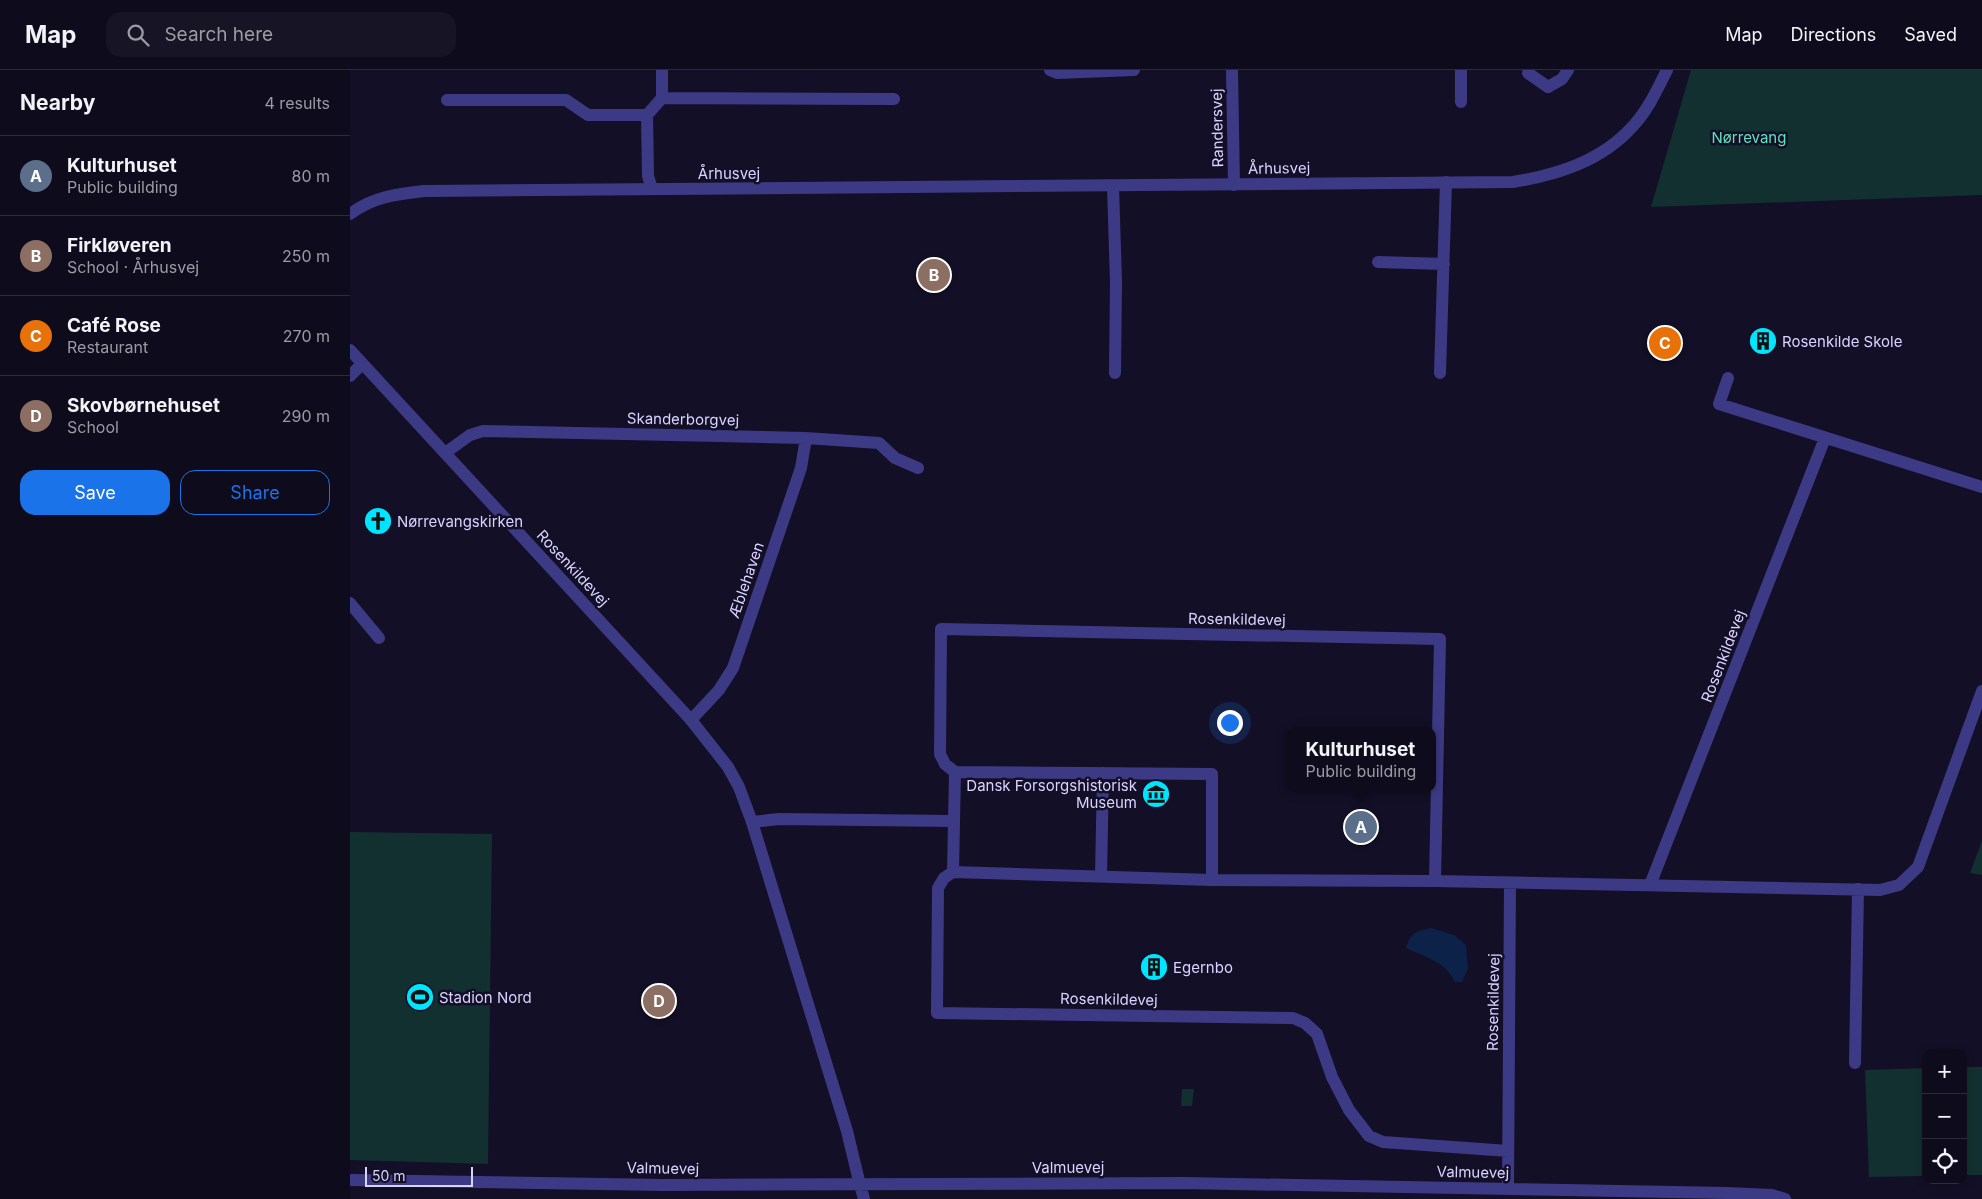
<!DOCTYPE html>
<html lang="en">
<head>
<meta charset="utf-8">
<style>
  body { margin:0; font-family:Inter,sans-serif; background:#171425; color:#f1f3f6 }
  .controls { position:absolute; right:15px; bottom:15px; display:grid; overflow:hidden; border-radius:10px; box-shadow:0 2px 8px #0003 }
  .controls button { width:45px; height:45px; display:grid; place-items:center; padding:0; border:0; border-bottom:1px solid #2e2b3b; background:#0e0b1c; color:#f1f3f6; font:25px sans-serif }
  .scale { position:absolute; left:15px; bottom:12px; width:108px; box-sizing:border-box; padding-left:5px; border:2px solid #d9d4ff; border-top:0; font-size:14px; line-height:18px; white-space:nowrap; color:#d9d4ff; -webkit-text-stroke:4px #130f26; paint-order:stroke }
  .you { position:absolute; left:879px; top:652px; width:18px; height:18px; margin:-12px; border:4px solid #fff; border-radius:50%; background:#1a73e8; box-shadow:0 0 0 8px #1a73e833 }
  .badge { display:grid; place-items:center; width:32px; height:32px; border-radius:50%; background:#1a73e8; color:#fff; font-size:16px; font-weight:700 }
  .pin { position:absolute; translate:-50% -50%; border:2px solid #fff; box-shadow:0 1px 5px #0006 }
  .popup { position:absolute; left:936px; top:657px; width:150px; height:65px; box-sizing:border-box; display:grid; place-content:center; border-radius:10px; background:#0e0b1c; filter:drop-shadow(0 1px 4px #0005); font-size:16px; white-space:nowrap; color:#9b9ba3 }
  .popup b { font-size:19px; color:#f1f3f6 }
  .popup::after { content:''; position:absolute; left:50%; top:100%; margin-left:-10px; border:10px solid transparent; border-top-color:#0e0b1c }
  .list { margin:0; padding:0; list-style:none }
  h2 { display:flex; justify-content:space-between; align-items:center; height:65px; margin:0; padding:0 20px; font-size:21px }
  h2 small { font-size:16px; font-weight:400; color:#9b9ba3 }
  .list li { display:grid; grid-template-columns:32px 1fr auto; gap:15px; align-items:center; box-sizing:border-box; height:80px; padding:0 20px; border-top:1px solid #2e2b3b }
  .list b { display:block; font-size:19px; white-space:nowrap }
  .list p { margin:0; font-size:16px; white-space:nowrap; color:#9b9ba3 }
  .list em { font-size:16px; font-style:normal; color:#9b9ba3 }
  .actions { display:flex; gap:10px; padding:15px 20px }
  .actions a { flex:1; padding:11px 0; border:1px solid #1a73e8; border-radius:15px; text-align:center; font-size:18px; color:#1a73e8 }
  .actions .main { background:#1a73e8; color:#fff }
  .icon { flex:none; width:28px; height:28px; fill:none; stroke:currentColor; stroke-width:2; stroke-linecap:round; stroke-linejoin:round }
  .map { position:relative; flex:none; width:1632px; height:1129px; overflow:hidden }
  header { display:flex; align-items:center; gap:30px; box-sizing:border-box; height:70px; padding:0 25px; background:#0e0b1c; border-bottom:1px solid #2e2b3b }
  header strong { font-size:24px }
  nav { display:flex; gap:28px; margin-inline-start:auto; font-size:18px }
  .search { width:350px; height:45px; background:#171425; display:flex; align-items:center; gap:12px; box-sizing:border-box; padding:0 18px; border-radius:15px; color:#9b9ba3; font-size:19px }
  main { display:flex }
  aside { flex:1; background:#0e0b1c }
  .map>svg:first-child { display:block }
  .green { fill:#12302f }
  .water { fill:#0c2248 }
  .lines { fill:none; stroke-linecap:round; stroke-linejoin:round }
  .minor { stroke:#3d3a85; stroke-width:12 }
  .tertiary { stroke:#3d3a85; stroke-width:12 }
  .labels { text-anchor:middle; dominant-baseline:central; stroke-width:5; stroke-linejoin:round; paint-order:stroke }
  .street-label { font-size:15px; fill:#d9d4ff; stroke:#130f26 }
  .park-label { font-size:15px; fill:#5fe0c0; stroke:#130f26 }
  .poi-label { font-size:15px; fill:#d9d4ff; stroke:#130f26; text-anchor:start }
</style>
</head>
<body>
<header>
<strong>Map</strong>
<div class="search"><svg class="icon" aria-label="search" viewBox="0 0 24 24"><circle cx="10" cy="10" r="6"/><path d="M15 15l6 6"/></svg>Search here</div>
<nav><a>Map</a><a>Directions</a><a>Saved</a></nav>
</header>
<main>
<aside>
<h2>Nearby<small>4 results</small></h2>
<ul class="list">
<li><span class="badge" style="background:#5c6f8a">A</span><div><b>Kulturhuset</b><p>Public building</p></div><em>80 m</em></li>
<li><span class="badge" style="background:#8d6e63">B</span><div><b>Firkløveren</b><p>School · Århusvej</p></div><em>250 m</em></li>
<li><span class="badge" style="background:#e8710a">C</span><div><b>Café Rose</b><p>Restaurant</p></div><em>270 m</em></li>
<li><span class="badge" style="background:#8d6e63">D</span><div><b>Skovbørnehuset</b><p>School</p></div><em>290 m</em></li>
</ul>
<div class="actions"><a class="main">Save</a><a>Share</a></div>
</aside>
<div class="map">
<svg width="1632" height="1129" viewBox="0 0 1632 1129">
  <rect width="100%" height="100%" fill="#130f26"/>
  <path class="green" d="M1341,0H1632V125L1301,137Z
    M0,762L142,764L138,1094L0,1090Z
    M1632,771V805L1620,803Z
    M1613,997H1632V1105H1613Z
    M1576,998V1106L1519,1107L1515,1000Z
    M832,1019H844L842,1036H831Z"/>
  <path class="water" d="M1081,858L1104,865L1116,875L1118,899L1112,912H1105C1096,892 1075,887 1056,878C1061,862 1065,862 1081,858Z"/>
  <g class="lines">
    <path class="minor" d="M700,0L707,3L784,0
      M882,0L884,115
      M1111,0V32
      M1178,3L1198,17L1212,9L1218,0
      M312,28L544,29
      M97,30H216L238,45H297
      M763,116L766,212L765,303
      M302,119L298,106L297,45L312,28V0
      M1028,192L1094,194
      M1090,303L1096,112
      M0,306L12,294
      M1378,308L1369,334L1632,417
      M95,383L120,365L133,361L456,368L529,373L545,388L568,398
      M0,533L29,568
      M341,650L369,620L383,598L451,398L456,368
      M605,702L595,694L590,684L591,559L1090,569L1085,811
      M402,752L429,749L603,751
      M603,802L594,808L588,818L587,943L943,948L955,953L967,964L982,1007L999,1040L1019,1066L1033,1072L1158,1081
      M751,807L753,703
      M862,810V704L605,702L603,802L862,810L1085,811L1530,820L1549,815L1568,797L1632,621
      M1300,815L1475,368
      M1505,993L1508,819
      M0,1110L314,1115L833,1113L1377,1123L1422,1125L1435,1129
      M510,1115L514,1129
      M1158,1119L1160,813"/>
    <path class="tertiary" d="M0,144C23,127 46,124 74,121L1163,112C1207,105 1252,91 1283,56C1298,40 1307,20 1317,0
      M0,280L341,650L378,697L389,717L402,752L497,1061L510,1115"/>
  </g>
  <defs>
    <symbol id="building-disc" viewBox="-11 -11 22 22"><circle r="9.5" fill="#00e5ff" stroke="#130f26"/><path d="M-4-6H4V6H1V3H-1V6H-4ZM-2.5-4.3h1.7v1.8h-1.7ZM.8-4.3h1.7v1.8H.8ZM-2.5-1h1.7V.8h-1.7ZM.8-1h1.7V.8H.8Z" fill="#111"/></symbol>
    <symbol id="church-disc" viewBox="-11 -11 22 22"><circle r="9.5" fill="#00e5ff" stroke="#130f26"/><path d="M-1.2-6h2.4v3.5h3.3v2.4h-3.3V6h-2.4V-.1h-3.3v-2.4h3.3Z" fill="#111"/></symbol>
    <symbol id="museum-disc" viewBox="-11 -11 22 22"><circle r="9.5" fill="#00e5ff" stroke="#130f26"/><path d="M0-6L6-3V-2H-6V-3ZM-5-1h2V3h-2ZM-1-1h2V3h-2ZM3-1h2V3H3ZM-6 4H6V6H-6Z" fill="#111"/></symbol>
    <symbol id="stadium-disc" viewBox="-11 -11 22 22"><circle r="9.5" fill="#00e5ff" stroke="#130f26"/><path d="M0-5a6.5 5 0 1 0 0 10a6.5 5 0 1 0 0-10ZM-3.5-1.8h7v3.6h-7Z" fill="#111"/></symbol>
  </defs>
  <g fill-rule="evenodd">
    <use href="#building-disc" x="1397" y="255" width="32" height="32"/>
    <use href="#church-disc" x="12" y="435" width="32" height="32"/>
    <use href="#museum-disc" x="790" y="708" width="32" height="32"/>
    <use href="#building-disc" x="788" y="881" width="32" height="32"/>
    <use href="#stadium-disc" x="54" y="911" width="32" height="32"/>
  </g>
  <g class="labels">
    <g class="street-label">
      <text transform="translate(867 58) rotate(-91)">Randersvej</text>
      <text transform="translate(929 98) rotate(-1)">Århusvej</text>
      <text x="379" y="103">Århusvej</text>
      <text transform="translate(333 349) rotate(1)">Skanderborgvej</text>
      <text transform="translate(223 498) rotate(47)">Rosenkildevej</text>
      <text transform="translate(396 510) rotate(-71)">Æblehaven</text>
      <text transform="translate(887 549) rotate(1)">Rosenkildevej</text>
      <text transform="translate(1373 586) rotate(-69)">Rosenkildevej</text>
      <text transform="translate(759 929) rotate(1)">Rosenkildevej</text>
      <text transform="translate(1143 932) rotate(-89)">Rosenkildevej</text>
      <text x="718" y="1097">Valmuevej</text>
      <text transform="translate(313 1098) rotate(1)">Valmuevej</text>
      <text transform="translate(1123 1102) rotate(1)">Valmuevej</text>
    </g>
    <g class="park-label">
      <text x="1399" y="67">Nørrevang</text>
    </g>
    <g class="poi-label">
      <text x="1432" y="271">Rosenkilde Skole</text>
      <text x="47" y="451">Nørrevangskirken</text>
      <text x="787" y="715" text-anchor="end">Dansk Forsorgshistorisk<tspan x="787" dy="17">Museum</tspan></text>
      <text x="823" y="897">Egernbo</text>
      <text x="89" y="927">Stadion Nord</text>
    </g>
  </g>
</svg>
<div class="controls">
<button>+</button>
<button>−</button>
<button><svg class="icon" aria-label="locate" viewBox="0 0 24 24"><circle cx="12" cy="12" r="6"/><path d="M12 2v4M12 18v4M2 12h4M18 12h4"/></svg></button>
</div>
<div class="scale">50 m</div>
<div class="you"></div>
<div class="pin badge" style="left:1011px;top:757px;background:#5c6f8a">A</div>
<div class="popup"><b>Kulturhuset</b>Public building</div>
<div class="pin badge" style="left:584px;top:205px;background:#8d6e63">B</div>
<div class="pin badge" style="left:1315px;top:273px;background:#e8710a">C</div>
<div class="pin badge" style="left:309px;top:931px;background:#8d6e63">D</div>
</div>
</main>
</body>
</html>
